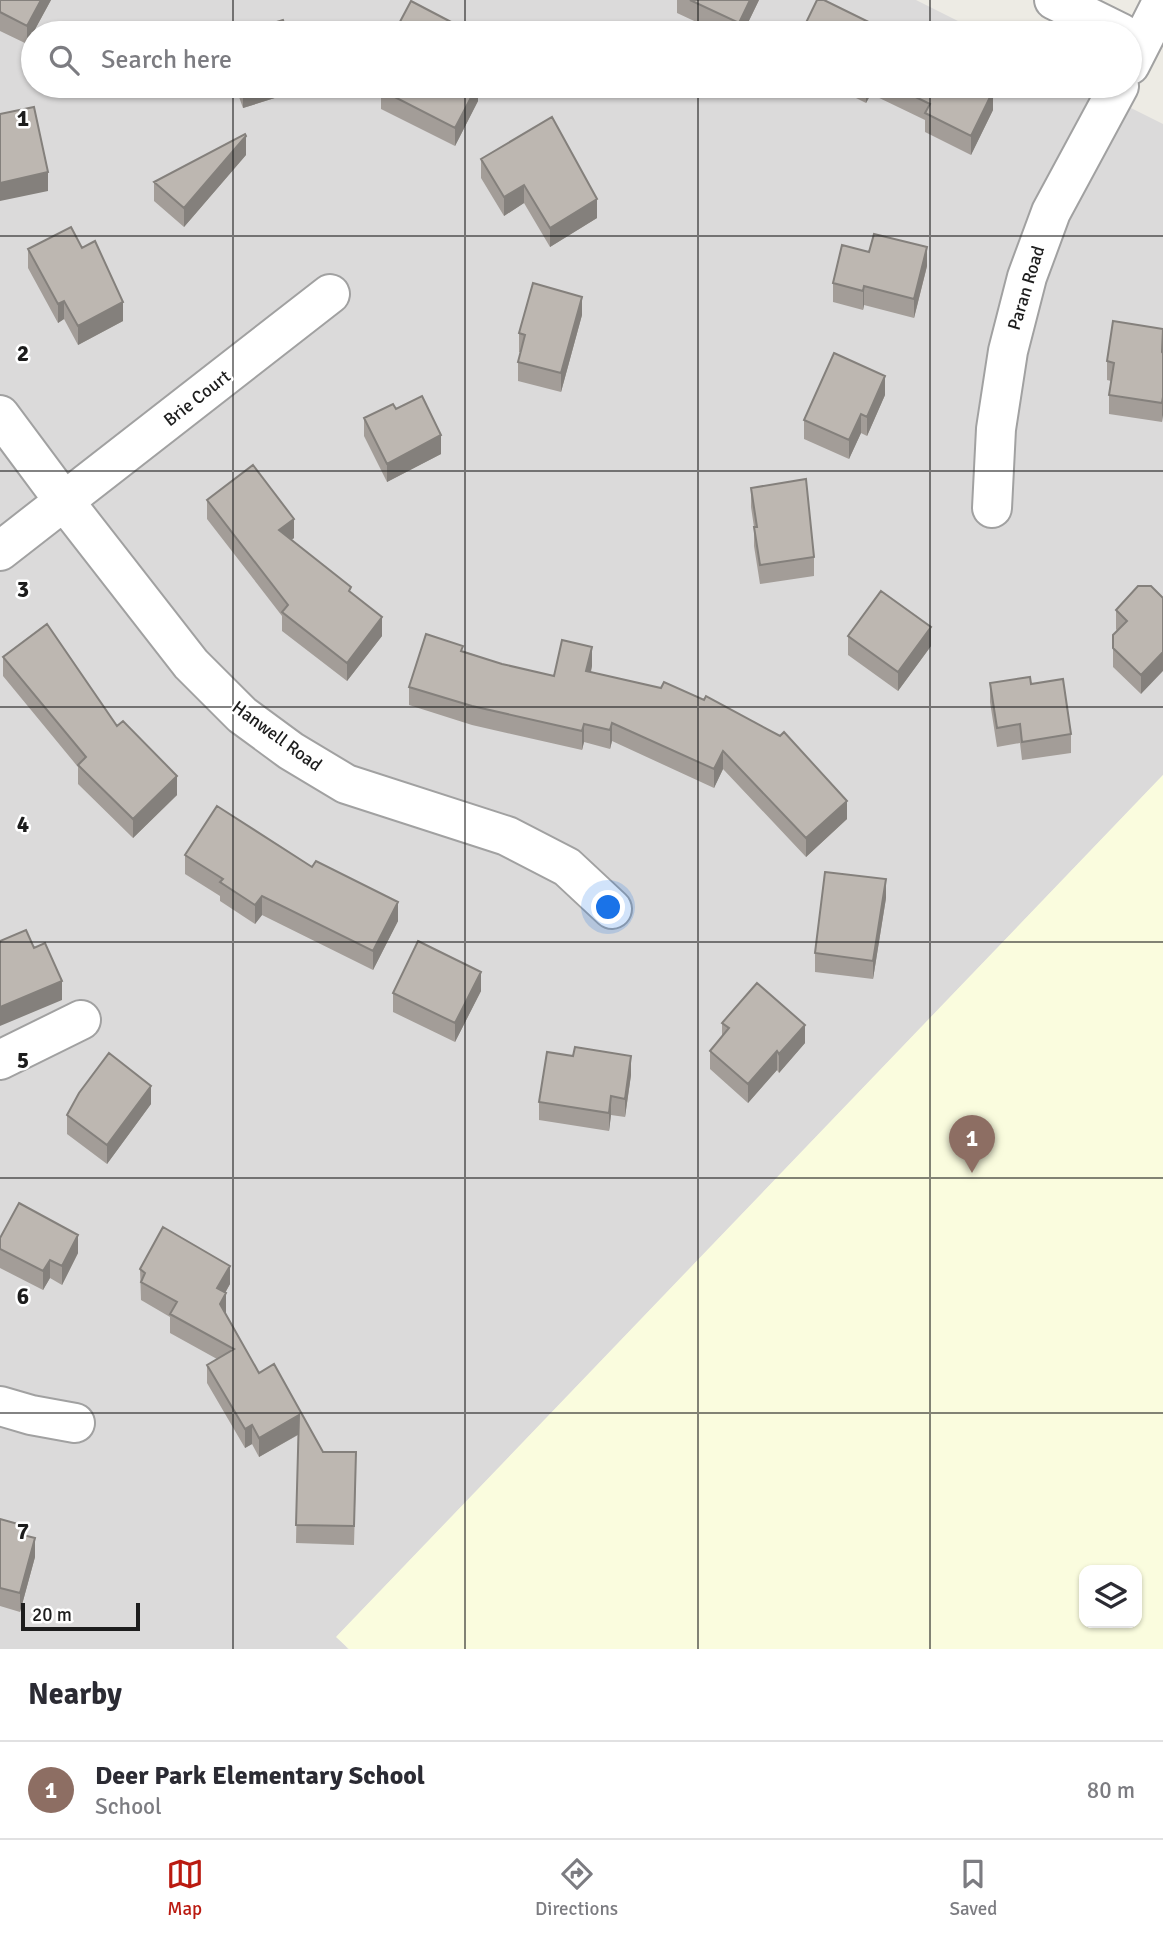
<!DOCTYPE html>
<html lang="en">
<head>
<meta charset="utf-8">
<style>
  body { margin:0; font-family:Signika,sans-serif; background:#f7f7f7; color:#2b2b33 }
  .controls { position:absolute; right:21px; bottom:21px; display:grid; overflow:hidden; border-radius:14px; box-shadow:0 2px 5px #0004 }
  .controls button { width:63px; height:63px; display:grid; place-items:center; padding:0; border:0; border-bottom:2px solid #e1e1e2; background:#fff; color:#2b2b33; font:35px sans-serif }
  .scale { position:absolute; left:21px; bottom:18px; width:119px; box-sizing:border-box; padding-left:7px; border:4px solid #1d1d1d; border-top:0; font-size:19px; line-height:24px; white-space:nowrap; color:#1d1d1d; -webkit-text-stroke:5px #fff; paint-order:stroke }
  .you { position:absolute; left:609px; top:908px; width:24px; height:24px; margin:-18px; border:5px solid #fff; border-radius:50%; background:#1a73e8; box-shadow:0 0 0 10px #1a73e833 }
  .badge { display:grid; place-items:center; width:46px; height:46px; border-radius:50%; background:#ba1a10; color:#fff; font-size:23px; font-weight:700 }
  .pin { position:absolute; translate:-50% -58px; filter:drop-shadow(0 2px 4px #0008) }
  .pin::after { content:''; position:absolute; top:37px; width:24px; height:21px; background:inherit; clip-path:polygon(0 0,100% 0,50% 100%) }
  .list { margin:0; padding:0; list-style:none }
  h2 { display:flex; justify-content:space-between; align-items:center; height:91px; margin:0; padding:0 28px; font-size:30px }
  h2 small { font-size:23px; font-weight:400; color:#7c7c81 }
  .list li { display:grid; grid-template-columns:46px 1fr auto; gap:21px; align-items:center; box-sizing:border-box; height:98px; padding:0 28px; border-top:2px solid #e1e1e2 }
  .list b { display:block; font-size:26px; white-space:nowrap }
  .list p { margin:0; font-size:23px; white-space:nowrap; color:#7c7c81 }
  .list em { font-size:23px; font-style:normal; color:#7c7c81 }
  .icon { flex:none; width:38px; height:38px; fill:none; stroke:currentColor; stroke-width:2; stroke-linecap:round; stroke-linejoin:round }
  .map { position:relative; flex:none; width:1163px; height:1649px; overflow:hidden }
  .search { position:absolute; background:#fff; box-shadow:0 2px 5px #0004; left:21px; right:21px; top:21px; height:77px; display:flex; align-items:center; gap:18px; box-sizing:border-box; padding:0 24px; border-radius:38px; color:#7c7c81; font-size:26px }
  .sheet { height:189px; background:#fff }
  nav { display:flex; justify-content:space-around; align-items:center; box-sizing:border-box; height:98px; border-top:2px solid #e1e1e2; background:#fff; font-size:19px; color:#7c7c81 }
  nav a { display:grid; justify-items:center; gap:4px }
  nav .on { color:#ba1a10 }
  .map>svg:first-child { display:block }
  .residential { fill:#dbdada }
  .education { fill:#fafcde; fill-rule:evenodd }
  .lines { fill:none; stroke-linecap:round; stroke-linejoin:round }
  .minor-casing { stroke:#a1a1a1; stroke-width:42 }
  .minor { stroke:#fff; stroke-width:38 }
  .wall { fill:#a39d98 }
  .shaded-wall { fill:#84807c }
  .building { fill:#bdb7b1; stroke:#84807c; stroke-width:2 }
  .grid { fill:none; stroke:#1d1d1d; stroke-width:2; stroke-opacity:0.55 }
  .labels { text-anchor:middle; dominant-baseline:central; stroke-width:5; stroke-linejoin:round; paint-order:stroke }
  .street-label { font-size:18px; fill:#1d1d1d; stroke:#fff }
  .grid-label { font-size:23px; text-anchor:middle; font-weight:bold; fill:#1d1d1d; stroke:#fff; stroke-width:5; stroke-linejoin:round; paint-order:stroke }
</style>
</head>
<body>
<div class="map">
<svg width="1163" height="1649" viewBox="0 0 1163 1649">
  <rect width="100%" height="100%" fill="#edebe4"/>
  <path class="residential" d="M0,0H916L982,33H33V86H1087L1163,124V775L337,1636L348,1649H0Z"/>
  <path class="education" d="M1163,775V1649H349L336,1637ZM1084,1570H1137V1623H1084Z"/>
  <g class="lines">
    <defs>
      <path id="minor" d="M1054,0L1121,33
        M1130,65L1163,0
        M0,415L64,501L191,664L242,715L291,751L346,784L507,836L567,867L612,909
        M992,508L996,429L1008,351L1027,277L1051,212L1119,86
        M0,551L330,294
        M0,1060L81,1020
        M0,1406L31,1415L75,1423"/>
    </defs>
    <use href="#minor" class="minor-casing"/>
    <use href="#minor" class="minor"/>
  </g>
  <path class="wall" d="M0,0H51L27,44L0,31Z
    M677,0H759L743,33H720L677,13Z
    M235,86H300V90L243,108Z
    M478,86V101L455,146L381,109V90Z
    M832,86H981L993,110L971,155L925,132V120L871,94L866,103Z
    M246,155L184,227L154,201V182Z
    M481,159L597,218L550,247L524,203L504,216L481,178Z
    M82,248L123,321L78,345L64,319L58,323L28,268V249Z
    M927,266L914,318L864,305L863,310L833,302V283Z
    M582,315L561,392L518,381V362L521,352H519V333Z
    M1163,329L1162,422L1109,414V395L1111,381L1107,380V361Z
    M885,395L867,436L861,433L849,459L804,439V420Z
    M396,409L441,454L387,482L364,436V418Z
    M751,488L814,557V576L760,584L754,546V527L751,507Z
    M207,500L294,538L291,540L351,593L382,636L347,681L282,631V616L207,519Z
    M1151,586L1141,694L1113,667V635L1117,631L1116,629V610Z
    M848,636L931,646L898,691L848,655Z
    M463,651L502,664L554,676L592,666L591,672L847,819L806,857L723,769L714,788L612,741L610,749L584,742L582,750L472,725L409,705V687Z
    M3,657L117,726L177,795L133,838L78,784V767L3,676Z
    M990,683L1031,684L1071,734V753L1022,760L1020,743L997,747L990,702Z
    M185,855L312,867L398,921L373,970L262,915L255,924L220,901V896L185,874Z
    M886,898L873,979L815,972V953Z
    M481,991L455,1042L393,1012V993Z
    M722,1023L805,1043L779,1073L777,1070L748,1103L710,1069V1051L722,1037Z
    M631,1075L625,1117L611,1115L609,1131L539,1120V1102Z
    M151,1104L107,1164L67,1134V1115Z
    M0,1238L78,1253L62,1285L50,1278L43,1290L0,1268Z
    M140,1269L230,1284L225,1293L226,1312L225,1314L259,1373L323,1452L356,1471L354,1545L296,1543L298,1435L259,1457L252,1444L245,1448L207,1383V1365L217,1359L170,1333V1317L141,1300Z
    M0,1519L25,1536L35,1557L20,1612L0,1606Z"/>
  <path class="shaded-wall" d="M41,0H51L27,44V26Z
    M750,0H759L743,33H739V23Z
    M455,24V33H450Z
    M254,86H300V90L243,108V89Z
    M477,86H478V101L455,146V128Z
    M866,86H871V94L866,103Z
    M993,91V110L971,155V136Z
    M246,136V155L184,227V208Z
    M48,172V191L0,201V183Z
    M524,185V203L504,216V197Z
    M597,199V218L550,247V228Z
    M927,247V266L914,318V299Z
    M864,286V305L863,310V291Z
    M582,297V315L561,392V373Z
    M64,301V319L58,323V304Z
    M123,302V321L78,345V326Z
    M885,376V395L867,436V417Z
    M1163,397V415L1162,422V403Z
    M861,414V433L849,459V440Z
    M441,435V454L387,482V464Z
    M294,519V538L279,549V530Z
    M382,617V636L347,681V663Z
    M931,627V646L898,691V672Z
    M592,647V666L586,690V671Z
    M1163,652V671L1141,694V675Z
    M612,723V741L610,749V730Z
    M584,724V742L582,750V731Z
    M723,751V769L714,788V769Z
    M177,776V795L133,838V819Z
    M847,801V819L806,857V838Z
    M886,879V898L873,979V961Z
    M262,896V915L255,924V905Z
    M398,902V921L373,970V951Z
    M481,972V991L455,1042V1023Z
    M62,981V1000L0,1026V1007Z
    M805,1025V1043L779,1073V1054Z
    M777,1051V1070L748,1103V1084Z
    M631,1056V1075L625,1117V1099Z
    M151,1086V1104L107,1164V1145Z
    M611,1096V1115L609,1131V1113Z
    M78,1235V1253L62,1285V1266Z
    M50,1260V1278L43,1290V1271Z
    M230,1266V1284L217,1307V1288Z
    M226,1293V1312L220,1323V1304Z
    M299,1415V1434L259,1457V1438Z
    M252,1425V1444L245,1448V1429Z
    M35,1538V1557L20,1612V1593Z"/>
  <path class="building" d="M0,0H41L27,26L0,12Z
    M690,0H750L739,23Z
    M817,0H824L891,33H801Z
    M411,1L455,24L450,33H394Z
    M283,20L288,33H241Z
    M241,86H254L243,89Z
    M383,86H477L455,128L381,90Z
    M893,86H981L993,91L971,136L925,113L930,104Z
    M34,107L48,172L0,183V114Z
    M552,117L597,199L550,228L524,185L504,197L481,159Z
    M245,134L246,136L184,208L154,182Z
    M71,227L82,248L95,241L123,302L78,326L64,301L58,304L28,249Z
    M874,234L927,247L914,299L864,286L863,291L833,283L842,245L869,252Z
    M533,283L582,297L561,373L518,362L525,335L519,333Z
    M1113,321L1163,329L1162,352L1163,353V397L1162,403L1109,395L1114,363L1107,361Z
    M834,353L885,376L867,417L861,414L849,440L804,420Z
    M422,396L441,435L387,464L364,418L393,404L396,409Z
    M253,465L294,519L279,530L351,587L349,591L382,617L347,663L282,612L288,605L207,500Z
    M806,479L814,557L760,565L754,527H757L751,488Z
    M1138,586H1151L1163,598V652L1141,675L1113,648V635L1127,621L1116,610Z
    M881,591L931,627L898,672L848,636Z
    M47,624L117,726L123,721L177,776L133,819L78,765L86,757L3,657Z
    M426,634L463,646L461,651L502,664L554,676L562,640L592,647L586,671L661,688L664,682L704,700L706,696L780,736L784,732L847,801L806,838L723,751L714,769L612,723L610,730L584,724L582,731L472,706L409,687Z
    M1030,677L1031,684L1063,679L1071,734L1022,742L1020,724L997,728L990,683Z
    M217,806L312,867L316,861L398,902L373,951L262,896L255,905L220,882L223,879L185,855Z
    M825,872L886,879L873,961L815,953Z
    M26,930L34,948L45,943L62,981L0,1007V941Z
    M418,941L481,972L455,1023L393,993Z
    M757,983L805,1025L779,1054L777,1051L748,1084L710,1051L729,1028L722,1023Z
    M575,1047L631,1056L625,1099L611,1096L609,1113L539,1102L547,1052L573,1056Z
    M109,1053L151,1086L107,1145L67,1115L79,1093Z
    M19,1203L78,1235L62,1266L50,1260L43,1271L0,1249V1238Z
    M163,1227L230,1266L217,1288L226,1293L220,1304L259,1373L274,1364L323,1452H356L354,1526L296,1525L299,1415L259,1438L252,1425L245,1429L207,1365L234,1349L170,1314L177,1302L141,1282L145,1273L140,1269Z
    M0,1519L25,1526L23,1535L35,1538L20,1593L0,1588Z"/>
  <path class="grid" d="M233,0V33M465,0V33M698,0V33M930,0V33M233,86V1649M465,86V1649M698,86V1649M930,86V1649M0,236H1163M0,471H1163M0,707H1163M0,942H1163M0,1178H1163M0,1413H1163"/>
  <g class="labels">
    <g class="street-label">
      <text transform="translate(1026 288) rotate(-73)">Paran Road</text>
      <text transform="translate(197 398) rotate(-38)">Brie Court</text>
      <text transform="translate(277 736) rotate(36)">Hanwell Road</text>
    </g>
  </g>
  <g class="grid-label">
    <text x="23" y="126">1</text>
    <text x="23" y="361">2</text>
    <text x="23" y="597">3</text>
    <text x="23" y="832">4</text>
    <text x="23" y="1068">5</text>
    <text x="23" y="1304">6</text>
    <text x="23" y="1539">7</text>
  </g>
</svg>
<div class="controls">
<button><svg class="icon" aria-label="layers" viewBox="0 0 24 24"><path d="M12 4l9 5-9 5-9-5zM3 14l9 5 9-5"/></svg></button>
</div>
<div class="scale">20 m</div>
<div class="you"></div>
<div class="pin badge" style="left:972px;top:1173px;background:#8d6e63">1</div>
<div class="search"><svg class="icon" aria-label="search" viewBox="0 0 24 24"><circle cx="10" cy="10" r="6"/><path d="M15 15l6 6"/></svg>Search here</div>
</div>
<section class="sheet">
<h2>Nearby<small></small></h2>
<ul class="list">
<li><span class="badge" style="background:#8d6e63">1</span><div><b>Deer Park Elementary School</b><p>School</p></div><em>80 m</em></li>
</ul>
</section>
<nav>
<a class="on"><svg class="icon" aria-label="map" viewBox="0 0 24 24"><path d="M3 6l6-2 6 2 6-2v14l-6 2-6-2-6 2zM9 4v14M15 6v14"/></svg>Map</a>
<a><svg class="icon" aria-label="directions" viewBox="0 0 24 24"><path d="M12 3l9 9-9 9-9-9zM9 14v-3h6M13 9l2 2-2 2"/></svg>Directions</a>
<a><svg class="icon" aria-label="saved" viewBox="0 0 24 24"><path d="M7 4h10v16l-5-4-5 4z"/></svg>Saved</a>
</nav>
</body>
</html>
